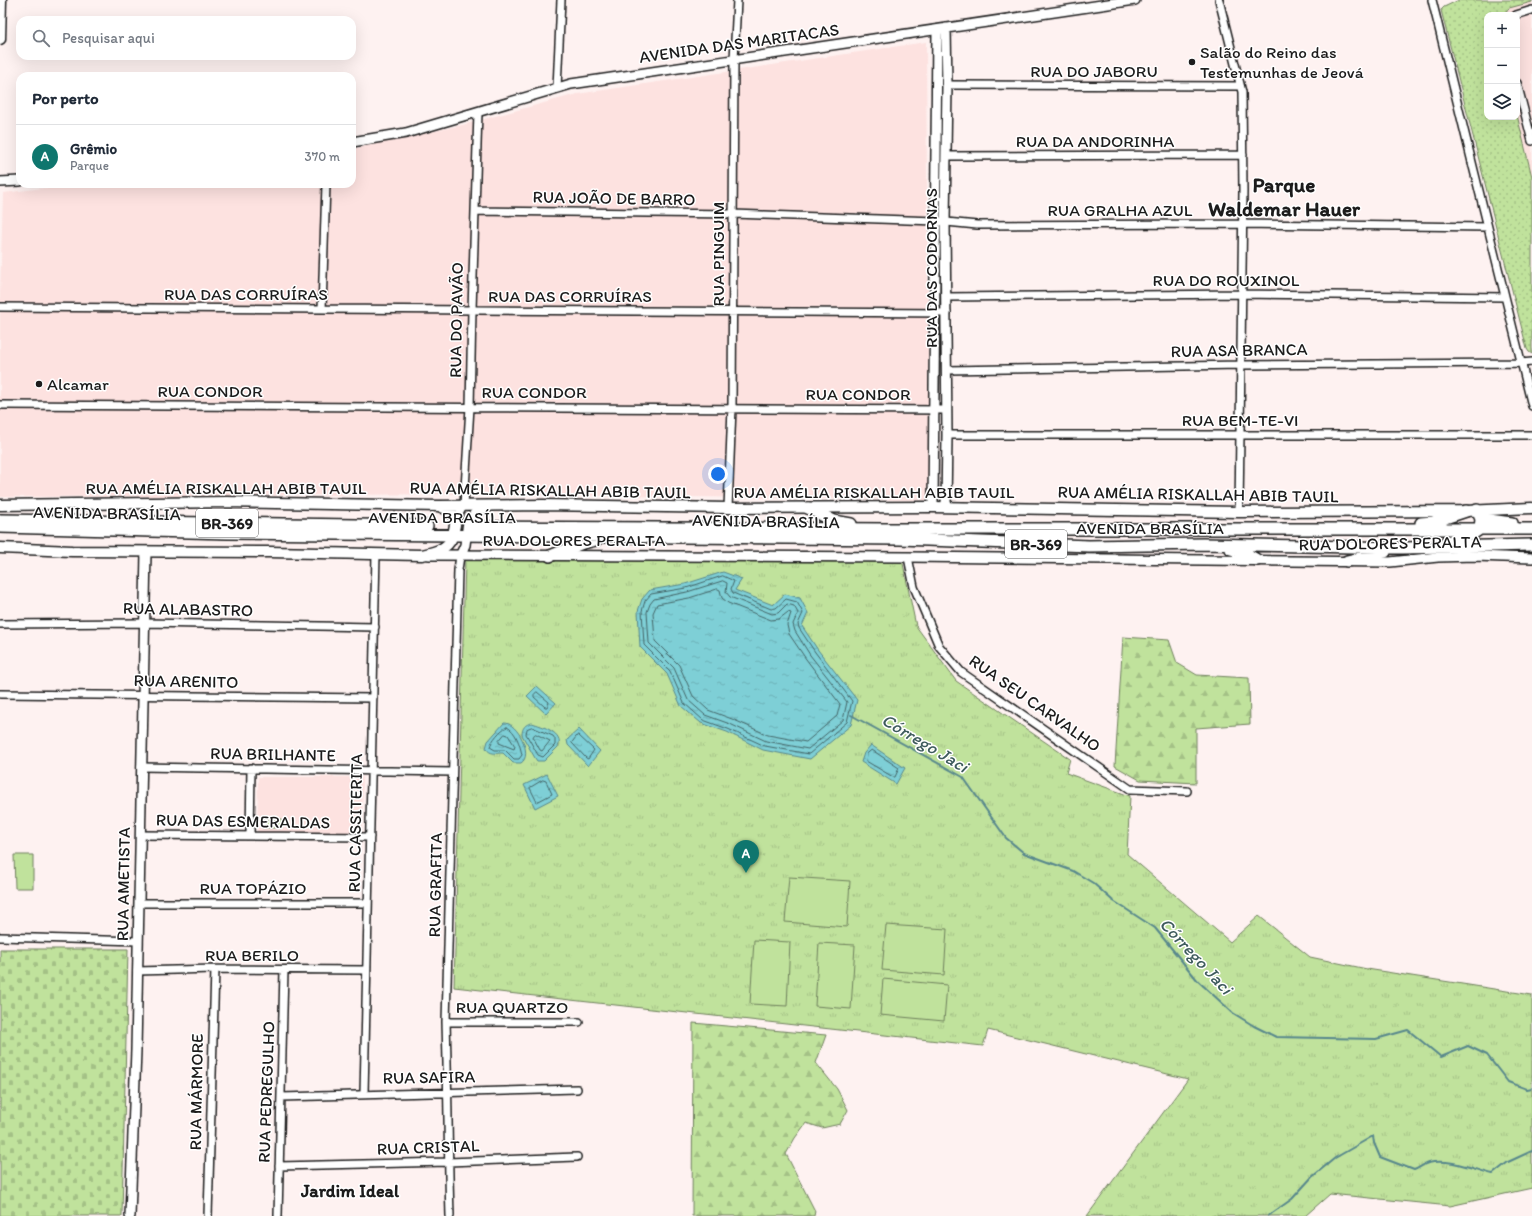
<!DOCTYPE html>
<html lang="pt">
<head>
<meta charset="utf-8">
<style>
  body { margin:0; font-family:Itim,sans-serif; background:#f6f6f7; color:#1f2937 }
  .controls { position:absolute; right:12px; top:12px; display:grid; overflow:hidden; border-radius:8px; box-shadow:0 4px 16px #0002 }
  .controls button { width:36px; height:36px; display:grid; place-items:center; padding:0; border:0; border-bottom:1px solid #e0e1e3; background:#fff; color:#1f2937; font:20px sans-serif }
  .you { position:absolute; left:718px; top:474px; width:14px; height:14px; margin:-10px; border:3px solid #fff; border-radius:50%; background:#1a73e8; box-shadow:0 0 0 6px #1a73e833 }
  .badge { display:grid; place-items:center; width:26px; height:26px; border-radius:50%; background:#0f766e; color:#fff; font-size:13px; font-weight:700 }
  .pin { position:absolute; translate:-50% -33px; filter:drop-shadow(0 1px 2px #0008) }
  .pin::after { content:''; position:absolute; top:21px; width:14px; height:12px; background:inherit; clip-path:polygon(0 0,100% 0,50% 100%) }
  .list { margin:0; padding:0; list-style:none }
  h2 { display:flex; justify-content:space-between; align-items:center; height:52px; margin:0; padding:0 16px; font-size:17px }
  h2 small { font-size:13px; font-weight:400; color:#747a83 }
  .list li { display:grid; grid-template-columns:26px 1fr auto; gap:12px; align-items:center; box-sizing:border-box; height:64px; padding:0 16px; border-top:1px solid #e0e1e3 }
  .list b { display:block; font-size:15px; white-space:nowrap }
  .list p { margin:0; font-size:13px; white-space:nowrap; color:#747a83 }
  .list em { font-size:13px; font-style:normal; color:#747a83 }
  .icon { flex:none; width:22px; height:22px; fill:none; stroke:currentColor; stroke-width:2; stroke-linecap:round; stroke-linejoin:round }
  .map { position:relative; flex:none; width:1532px; height:1216px; overflow:hidden }
  .search { position:absolute; background:#fff; box-shadow:0 4px 16px #0002; left:16px; top:16px; width:340px; height:44px; display:flex; align-items:center; gap:10px; box-sizing:border-box; padding:0 14px; border-radius:12px; color:#747a83; font-size:15px }
  .panel { position:absolute; background:#fff; box-shadow:0 4px 16px #0002; left:16px; top:72px; width:340px; height:116px; border-radius:12px }
  .map>svg:first-child { display:block }
  .built { fill:#fde2e0 }
  .grass { fill:url(#grass-dots); stroke:#6e7f5c }
  .forest { fill:url(#forest-firs); stroke:#6e7f5c }
  .cemetery { fill:url(#cemetery-stones); stroke:#6e7f5c }
  .park { fill:url(#park-tufts); stroke:#6e7f5c }
  .pitch { fill:#c0e29c; stroke:#6e7f5c }
  .water { fill:url(#water-ripples); stroke:#57878c }
  .lines { fill:none; stroke-linecap:round; stroke-linejoin:round }
  .shore { stroke:#436466; stroke-width:1 }
  .stream { stroke:#57878c; stroke-width:2 }
  .minor-casing { stroke:#1c1c1c; stroke-width:10 }
  .tertiary-casing { stroke:#1c1c1c; stroke-width:12 }
  .secondary-casing { stroke:#1c1c1c; stroke-width:13 }
  .trunk-casing { stroke:#1c1c1c; stroke-width:14 }
  .minor { stroke:#fff; stroke-width:7 }
  .tertiary { stroke:#fff; stroke-width:9 }
  .secondary { stroke:#fff; stroke-width:10 }
  .trunk { stroke:#fff; stroke-width:11 }
  .poi-dot { fill:#1c1c1c; stroke:#fff; stroke-width:1.5 }
  .labels { text-anchor:middle; dominant-baseline:central; stroke-width:3; stroke-linejoin:round; paint-order:stroke }
  .shield { fill:#fff; stroke:#606060; stroke-width:1 }
  .shield-label { font-size:16px; font-weight:bold; fill:#1c1c1c }
  .street-label { font-size:17px; fill:#1c1c1c; stroke:#fff }
  .poi-label { font-size:17px; fill:#1c1c1c; stroke:#fff; text-anchor:start }
  .water-label { font-size:18px; font-style:italic; fill:#3e5b5d; stroke:#fff }
  .neighbourhood-label { font-size:18px; font-weight:bold; fill:#1c1c1c; stroke:#fff }
  .district-label { font-size:21px; font-weight:bold; fill:#1c1c1c; stroke:#fff }
</style>
</head>
<body>
<div class="map">
<svg width="1532" height="1216" viewBox="0 0 1532 1216">
  <defs>
    <pattern id="grass-dots" width="8" height="8" patternUnits="userSpaceOnUse"><rect width="8" height="8" fill="#c0e29c"/><path d="M2 2h.1M6 6h.1" fill="none" stroke="#a4c186" stroke-width="1.8" stroke-linecap="round"/></pattern>
    <pattern id="forest-firs" width="22" height="20" patternUnits="userSpaceOnUse"><rect width="22" height="20" fill="#c0e29c"/><path d="M5 1l3.5 6h-7zM16 11l3.5 6h-7z" fill="#a4c186"/></pattern>
    <pattern id="cemetery-stones" width="16" height="16" patternUnits="userSpaceOnUse"><rect width="16" height="16" fill="#c0e29c"/><path d="M2 7V4a2 2 0 0 1 4 0v3zM10 15v-3a2 2 0 0 1 4 0v3z" fill="#a4c186"/></pattern>
    <pattern id="park-tufts" width="24" height="20" patternUnits="userSpaceOnUse"><rect width="24" height="20" fill="#c0e29c"/><path d="M3 7l-1-3M5 7V3M7 7l1-3M15 17l-1-3M17 17v-4M19 17l1-3" fill="none" stroke="#a4c186"/></pattern>
    <pattern id="water-ripples" width="26" height="14" patternUnits="userSpaceOnUse"><rect width="26" height="14" fill="#7ecfd6"/><path d="M2 4q2-2 4 0t4 0M15 11q2-2 4 0t4 0" fill="none" stroke="#6cb1b7"/></pattern>
  </defs>
  <rect width="100%" height="100%" fill="#fef2f1"/>
  <filter id="ink" filterUnits="userSpaceOnUse"><feTurbulence type="fractalNoise" baseFrequency=".025" numOctaves="2"/><feDisplacementMap in="SourceGraphic" scale="8" xChannelSelector="R" yChannelSelector="G"/><feConvolveMatrix kernelMatrix="1 2 1 2 8 2 1 2 1" color-interpolation-filters="sRGB"/></filter>
  <g filter="url(#ink)">
    <path class="built" d="M1472,0H1532V274L1517,117V15H1487Z
      M926,42L929,500L460,494L0,497V294L3,193L77,184H352V149L462,125L577,94Z
      M258,777H363L362,832L257,833Z"/>
    <path class="grass" d="M1459,0H1532V2L1509,8L1503,15H1487V117H1517V115L1532,177V354L1529,352L1527,349L1441,10L1444,7Z"/>
    <path class="forest" d="M1123,637L1169,640L1177,663L1197,675L1249,678L1250,724L1196,728V783L1140,780L1115,766Z
      M693,1023L826,1035L816,1063L837,1089L848,1110L840,1124L822,1128L806,1123L795,1138L786,1154L815,1211L814,1216H692Z"/>
    <path class="cemetery" d="M0,949H128L122,1216H0Z"/>
    <path class="park" d="M465,559H902L916,626L956,681L1070,759L1066,773L1130,796L1127,854L1230,942L1259,916L1310,957L1367,969L1532,995V1188L1450,1206L1330,1194L1305,1216H1087L1188,1079L988,1030L983,1046L454,987Z"/>
    <path class="pitch" d="M262,819H282L281,828H262Z
      M14,855H33V888H15Z
      M789,877L850,881L847,927L785,922Z
      M886,925L947,929L944,975L882,970Z
      M754,940L790,942L787,1006L750,1004Z
      M819,943L855,945L851,1009L815,1006Z
      M883,979L947,985L944,1021L880,1015Z"/>
    <path class="water" d="M723,572L742,579L735,590L773,605L785,594L800,598L808,613L802,626L818,650L857,700L851,725L810,759L763,750L727,732L701,723L681,706L667,674L640,647L638,611L642,599L650,590L685,584Z
      M537,686L556,703L546,714L527,696Z
      M504,723C517,722 534,755 521,763H513L503,753C496,753 490,755 486,748L488,741Z
      M532,723C542,726 565,733 558,747L544,761H537L535,758L522,735C522,728 525,724 532,723Z
      M579,729L600,751L588,766L568,745L567,740Z
      M871,745L905,768L896,784L861,762L864,753Z
      M547,774L558,796L535,808L524,785Z"/>
    <g class="lines">
      <path class="shore" d="M723,576L734,581L731,589L733,593L771,609L776,608L786,599L797,602L803,613L798,624L799,628L815,652L852,701L847,722L809,754L765,746L728,729L703,720L684,703L670,671L644,645L642,611L645,601L651,594L686,588Z
        M723,581L727,583L726,592L730,597L772,614L778,613L787,604L794,606L798,613L793,624L795,631L810,655L847,702L843,720L808,749L766,741L730,724L705,715L688,700L674,668L649,643L647,612L650,604L654,599L687,592Z
        M718,589L720,590L722,598L728,603L771,620L779,619L788,612L791,613L787,625L789,634L806,659L840,704L837,716L806,742L768,735L732,719L708,710L693,696L679,665L655,641L653,613L657,604L689,598Z
        M537,692L549,702L547,707H545L534,697V695Z
        M507,727C516,731 520,745 522,755L519,759H514L505,750H495L490,747C491,741 501,729 507,727Z
        M532,727L553,736L555,739V745L543,757L538,755L526,734L527,729Z
        M505,734L508,735L515,746L514,749L499,743V741Z
        M536,734L550,741L542,751L540,750L533,737L534,735Z
        M578,735L594,750L588,759L586,758L572,743Z
        M872,750L899,768L895,777H893L866,761L867,754Z
        M543,780L546,781L552,794L537,802L530,788Z"/>
      <path class="stream" d="M851,715L963,777L1006,838L1024,853L1073,871L1093,883L1112,900L1155,928L1198,981L1233,1013L1254,1026L1276,1037L1376,1039L1408,1030L1441,1057L1468,1046L1487,1055L1508,1082L1527,1089L1532,1088
        M1268,1216L1292,1199L1312,1177L1335,1158L1373,1136L1374,1143L1380,1157L1414,1170C1419,1168 1424,1164 1428,1163C1450,1158 1473,1169 1493,1174L1508,1162L1532,1151"/>
      <defs>
        <path id="minor" d="M1219,0L1242,92L1243,191L1239,512
          M1432,0L1532,406
          M1516,15L1532,10
          M1517,83L1532,141
          M947,85L1240,86
          M557,88L561,0
          M946,156L1243,155
          M475,211L733,214L936,221L977,225L1243,224L1487,227
          M947,297L1242,294L1505,297
          M0,307L947,313
          M322,309L326,184
          M947,370L1241,365L1521,363L1532,362
          M0,405L947,410
          M947,435H1532
          M728,508L732,408L734,60L737,0
          M455,521L464,505L470,407L472,310L478,112
          M908,557L914,587L939,646L961,672L1130,789L1187,791
          M0,624L144,623L375,627
          M0,694L373,698
          M141,767L452,772
          M140,835L370,837
          M250,836L251,768
          M139,903H368
          M0,937L138,941
          M137,971L215,969L366,970
          M446,1022H579
          M364,1094L376,554
          M281,1097L577,1089
          M279,1166L448,1162L577,1157
          M208,1216L215,969
          M278,1216L284,970
          M450,1216C448,1151 448,1087 446,1022L458,570L460,556"/>
        <path id="tertiary" d="M352,142L406,133L571,84L1135,0
          M0,182L20,181
          M933,507L937,30
          M946,507L947,435L945,222L947,85L946,28
          M429,555L908,557L1390,562L1438,557L1475,556L1532,558
          M460,556L465,545L468,521L476,512L489,507
          M130,1216L136,1050L146,552"/>
        <path id="secondary" d="M0,39L1,0
          M0,505L227,502L439,506L543,505L728,508L933,507L1239,512L1466,511L1532,508
          M0,548L72,551L269,552L422,555C437,552 452,548 454,530C455,526 456,522 455,517L446,509L439,506"/>
        <path id="trunk" d="M808,508L834,521L851,524
          M1481,519L1512,523
          M0,520L427,526
          M1421,523L1433,522L1466,511
          M0,527L227,533L900,539L1089,546L1203,544L1403,548L1532,545
          M469,527L888,529H1532
          M1446,542L1471,535L1480,529L1481,519L1477,510
          M1231,549L1245,553L1257,560
          M550,556L583,543L596,540
          M1347,561L1385,552"/>
      </defs>
      <use href="#minor" class="minor-casing"/>
      <use href="#tertiary" class="tertiary-casing"/>
      <use href="#secondary" class="secondary-casing"/>
      <use href="#trunk" class="trunk-casing"/>
      <use href="#minor" class="minor"/>
      <use href="#tertiary" class="tertiary"/>
      <use href="#secondary" class="secondary"/>
      <use href="#trunk" class="trunk"/>
    </g>
  </g>
  <g class="poi-dot">
    <circle cx="1192" cy="62" r="4"/>
    <circle cx="39" cy="384" r="4"/>
  </g>
  <g class="labels">
    <g class="shield">
      <rect x="196" y="509" width="62" height="28" rx="3"/>
      <rect x="1005" y="530" width="62" height="28" rx="3"/>
    </g>
    <g class="shield-label">
      <text x="227" y="523">BR-369</text>
      <text x="1036" y="544">BR-369</text>
    </g>
    <g class="street-label">
      <text transform="translate(739 43) rotate(-8)">AVENIDA DAS MARITACAS</text>
      <text x="1094" y="71">RUA DO JABORU</text>
      <text x="1095" y="141">RUA DA ANDORINHA</text>
      <text transform="translate(614 198) rotate(1)">RUA JOÃO DE BARRO</text>
      <text x="1120" y="210">RUA GRALHA AZUL</text>
      <text transform="translate(718 254) rotate(-90)">RUA PINGUIM</text>
      <text transform="translate(931 268) rotate(-90)">RUA DAS CODORNAS</text>
      <text x="1226" y="280">RUA DO ROUXINOL</text>
      <text x="246" y="294">RUA DAS CORRUÍRAS</text>
      <text x="570" y="296">RUA DAS CORRUÍRAS</text>
      <text transform="translate(456 320) rotate(-89)">RUA DO PAVÃO</text>
      <text transform="translate(1239 350) rotate(-1)">RUA ASA BRANCA</text>
      <text x="210" y="391">RUA CONDOR</text>
      <text x="534" y="392">RUA CONDOR</text>
      <text x="858" y="394">RUA CONDOR</text>
      <text x="1240" y="420">RUA BEM-TE-VI</text>
      <text x="226" y="488">RUA AMÉLIA RISKALLAH ABIB TAUIL</text>
      <text transform="translate(550 490) rotate(1)">RUA AMÉLIA RISKALLAH ABIB TAUIL</text>
      <text x="874" y="492">RUA AMÉLIA RISKALLAH ABIB TAUIL</text>
      <text transform="translate(1198 494) rotate(1)">RUA AMÉLIA RISKALLAH ABIB TAUIL</text>
      <text transform="translate(107 513) rotate(1)">AVENIDA BRASÍLIA</text>
      <text x="442" y="517">AVENIDA BRASÍLIA</text>
      <text transform="translate(766 521) rotate(1)">AVENIDA BRASÍLIA</text>
      <text x="1150" y="528">AVENIDA BRASÍLIA</text>
      <text x="574" y="540">RUA DOLORES PERALTA</text>
      <text transform="translate(1390 543) rotate(-1)">RUA DOLORES PERALTA</text>
      <text transform="translate(188 609) rotate(1)">RUA ALABASTRO</text>
      <text transform="translate(186 681) rotate(1)">RUA ARENITO</text>
      <text transform="translate(1035 703) rotate(35)">RUA SEU CARVALHO</text>
      <text transform="translate(273 754) rotate(1)">RUA BRILHANTE</text>
      <text transform="translate(243 821) rotate(1)">RUA DAS ESMERALDAS</text>
      <text transform="translate(355 823) rotate(-89)">RUA CASSITERITA</text>
      <text transform="translate(123 884) rotate(-89)">RUA AMETISTA</text>
      <text transform="translate(435 885) rotate(-89)">RUA GRAFITA</text>
      <text x="253" y="888">RUA TOPÁZIO</text>
      <text x="252" y="955">RUA BERILO</text>
      <text x="512" y="1007">RUA QUARTZO</text>
      <text transform="translate(429 1077) rotate(-1)">RUA SAFIRA</text>
      <text transform="translate(196 1092) rotate(-89)">RUA MÁRMORE</text>
      <text transform="translate(266 1092) rotate(-88)">RUA PEDREGULHO</text>
      <text transform="translate(428 1147) rotate(-2)">RUA CRISTAL</text>
    </g>
    <g class="poi-label">
      <text x="1200" y="52">Salão do Reino das<tspan x="1200" dy="20">Testemunhas de Jeová</tspan></text>
      <text x="47" y="384">Alcamar</text>
    </g>
    <g class="water-label">
      <text transform="translate(925 743) rotate(31)">Córrego Jaci</text>
      <text transform="translate(1196 956) rotate(47)">Córrego Jaci</text>
    </g>
    <g class="neighbourhood-label">
      <text x="350" y="1191">Jardim Ideal</text>
    </g>
    <g class="district-label">
      <text x="1284" y="184">Parque<tspan x="1284" dy="24">Waldemar Hauer</tspan></text>
    </g>
  </g>
</svg>
<div class="controls">
<button>+</button>
<button>−</button>
<button><svg class="icon" aria-label="layers" viewBox="0 0 24 24"><path d="M12 4l9 5-9 5-9-5zM3 14l9 5 9-5"/></svg></button>
</div>
<div class="you"></div>
<div class="pin badge" style="left:746px;top:873px">A</div>
<div class="search"><svg class="icon" aria-label="search" viewBox="0 0 24 24"><circle cx="10" cy="10" r="6"/><path d="M15 15l6 6"/></svg>Pesquisar aqui</div>
<section class="panel">
<h2>Por perto<small></small></h2>
<ul class="list">
<li><span class="badge">A</span><div><b>Grêmio</b><p>Parque</p></div><em>370 m</em></li>
</ul>
</section>
</div>
</body>
</html>
